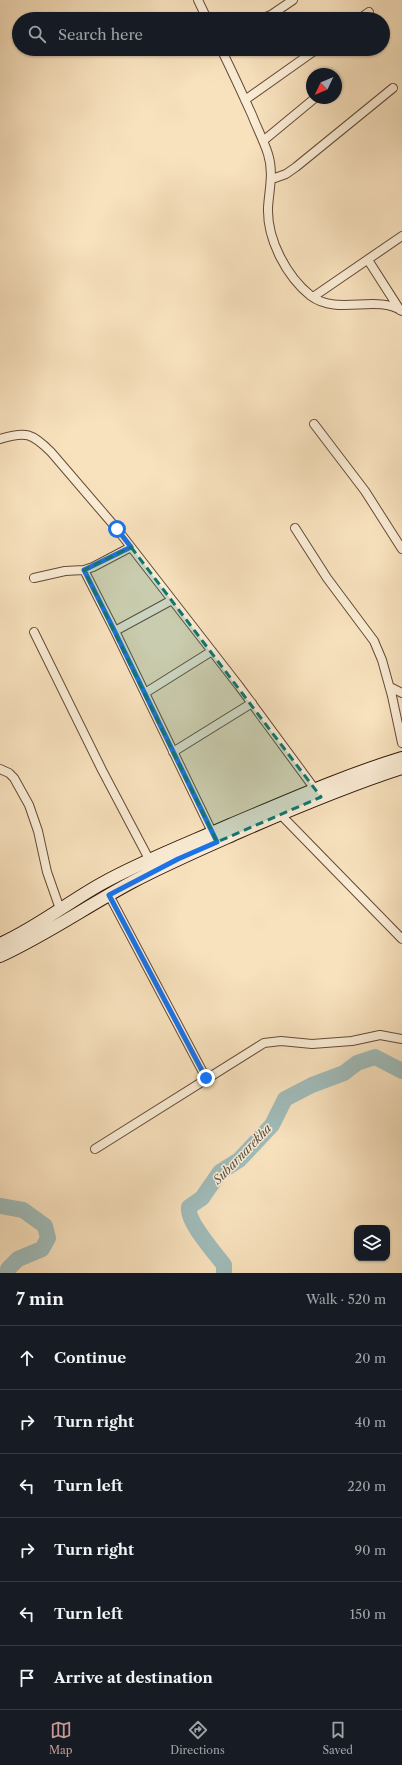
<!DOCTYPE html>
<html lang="en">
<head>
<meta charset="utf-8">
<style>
  body { margin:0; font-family:"Libre Caslon Text",serif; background:#20242c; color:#f1f3f6 }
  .controls { position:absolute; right:12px; bottom:12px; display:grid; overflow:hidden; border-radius:8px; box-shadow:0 1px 3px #0004 }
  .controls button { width:36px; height:36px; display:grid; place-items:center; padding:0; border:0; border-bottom:1px solid #363941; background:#171b24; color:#f1f3f6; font:20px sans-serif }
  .compass { position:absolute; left:306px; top:68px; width:36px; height:36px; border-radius:50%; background:#171b24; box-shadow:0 1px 3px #0004; rotate:226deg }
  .stop { position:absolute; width:12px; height:12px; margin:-9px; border:3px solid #1a73e8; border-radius:50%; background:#fff }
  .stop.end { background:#1a73e8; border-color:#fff; box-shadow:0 1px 4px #0008 }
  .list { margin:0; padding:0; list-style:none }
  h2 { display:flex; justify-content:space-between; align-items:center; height:52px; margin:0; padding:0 16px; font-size:17px }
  h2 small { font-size:13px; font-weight:400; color:#9ea1a6 }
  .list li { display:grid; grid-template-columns:26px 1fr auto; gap:12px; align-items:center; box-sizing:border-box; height:64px; padding:0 16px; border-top:1px solid #363941 }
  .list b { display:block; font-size:15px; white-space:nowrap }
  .list em { font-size:13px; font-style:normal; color:#9ea1a6 }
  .icon { flex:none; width:22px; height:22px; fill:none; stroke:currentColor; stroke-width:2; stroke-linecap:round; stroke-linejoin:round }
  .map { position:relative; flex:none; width:402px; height:1273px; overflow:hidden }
  .search { position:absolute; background:#171b24; box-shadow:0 1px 3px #0004; left:12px; right:12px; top:12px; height:44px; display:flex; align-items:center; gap:10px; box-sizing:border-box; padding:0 14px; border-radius:22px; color:#9ea1a6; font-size:15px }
  .sheet { height:436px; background:#171b24 }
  nav { display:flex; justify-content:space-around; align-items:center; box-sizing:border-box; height:56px; border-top:1px solid #363941; background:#171b24; font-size:11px; color:#9ea1a6 }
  nav a { display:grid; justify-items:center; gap:2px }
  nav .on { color:#c59692 }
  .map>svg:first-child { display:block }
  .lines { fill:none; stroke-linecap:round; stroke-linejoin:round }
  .river { stroke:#a0bcba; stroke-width:16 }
  .minor-casing { stroke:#644a35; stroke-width:10 }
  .secondary-casing { stroke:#331707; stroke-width:14 }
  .minor { stroke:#faecd5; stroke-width:8 }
  .secondary { stroke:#faecd5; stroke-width:12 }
  .route { stroke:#1a73e8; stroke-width:5 }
  .marked { fill:#0f766e; fill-opacity:0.2; stroke:#0f766e; stroke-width:3; stroke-dasharray:8 5; stroke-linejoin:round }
  .labels { text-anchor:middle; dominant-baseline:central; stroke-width:3; stroke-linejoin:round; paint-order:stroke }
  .water-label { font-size:12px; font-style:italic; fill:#595146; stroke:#faecd5 }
</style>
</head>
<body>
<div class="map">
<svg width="402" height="1273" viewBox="0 0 402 1273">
  <rect width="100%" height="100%" fill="#f8e2be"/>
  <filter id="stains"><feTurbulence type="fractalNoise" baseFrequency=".005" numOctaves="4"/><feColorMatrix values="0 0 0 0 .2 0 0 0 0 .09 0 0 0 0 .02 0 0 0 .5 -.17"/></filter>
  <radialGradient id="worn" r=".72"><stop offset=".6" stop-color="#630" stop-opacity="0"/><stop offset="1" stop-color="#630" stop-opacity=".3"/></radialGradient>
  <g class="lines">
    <path class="river" d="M0,1206L23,1210L45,1226L48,1238L42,1249L18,1259L8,1269V1273
      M224,1273V1265C215,1253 186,1221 189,1207L202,1198L220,1172L239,1160L272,1125L285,1099L312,1085L344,1073L357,1063L375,1057L402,1071"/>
    <defs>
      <path id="minor" d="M198,0L207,19
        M261,19L271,15L293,0
        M359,19L369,12
        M221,49C232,71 242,93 252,115C257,128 264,141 268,154C274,173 269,190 268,208C267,240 287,277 311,296C338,316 376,294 402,311
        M245,100L317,49
        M263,141L315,98
        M272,179L286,174L296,167L393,88
        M368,260L400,310
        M313,297L402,236
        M314,424L365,491L402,549
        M0,439C26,431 32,433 51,452L117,529L239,686L317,792
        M295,528L327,578L374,641L382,660L392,696L402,743
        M84,570L115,631L214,836
        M34,578L65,571L84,570L93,567L131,547
        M115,631L172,600
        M34,632L102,770L150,861
        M390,687L402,693
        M145,693L212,651
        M173,752L252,703
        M0,769L9,773L14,778L29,805L38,831L47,872L60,909
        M280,814L402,939
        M109,895L206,1078
        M95,1149L264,1043L281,1041L312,1044L352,1041L380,1035L402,1039"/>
      <path id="secondary" d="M0,944C36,928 67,903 101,884C142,861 187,844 230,825C287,801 343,776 402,758
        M0,956C46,935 87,906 132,882C166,864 203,848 239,832C292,809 346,786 402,768"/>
    </defs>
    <use href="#minor" class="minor-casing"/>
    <use href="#secondary" class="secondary-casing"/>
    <use href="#minor" class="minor"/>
    <use href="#secondary" class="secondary"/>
  </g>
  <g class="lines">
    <path class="route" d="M117,529L131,547L84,570L115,632L217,842L178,859L109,895L206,1078"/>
  </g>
  <path class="marked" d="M131,547L321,797L217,842L84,570Z"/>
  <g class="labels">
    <g class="water-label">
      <text transform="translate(242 1154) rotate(-46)">Subarnarekha</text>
    </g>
  </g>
  <rect width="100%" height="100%" filter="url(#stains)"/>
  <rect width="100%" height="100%" fill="url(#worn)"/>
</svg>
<div class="controls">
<button><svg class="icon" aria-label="layers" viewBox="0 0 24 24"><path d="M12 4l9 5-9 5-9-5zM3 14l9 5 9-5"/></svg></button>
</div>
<svg class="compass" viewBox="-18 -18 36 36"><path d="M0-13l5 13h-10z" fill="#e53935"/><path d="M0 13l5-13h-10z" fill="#9ea1a6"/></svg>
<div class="stop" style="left:117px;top:529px"></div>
<div class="stop end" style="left:206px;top:1078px"></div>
<div class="search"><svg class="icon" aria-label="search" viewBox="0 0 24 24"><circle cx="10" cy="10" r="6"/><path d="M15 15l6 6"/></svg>Search here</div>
</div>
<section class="sheet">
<h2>7 min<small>Walk · 520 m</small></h2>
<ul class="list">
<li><svg class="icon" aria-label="ahead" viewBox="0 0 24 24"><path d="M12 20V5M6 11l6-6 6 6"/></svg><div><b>Continue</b></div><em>20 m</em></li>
<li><svg class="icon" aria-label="right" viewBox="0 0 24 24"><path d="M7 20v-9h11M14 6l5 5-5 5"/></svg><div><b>Turn right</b></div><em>40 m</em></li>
<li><svg class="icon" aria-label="left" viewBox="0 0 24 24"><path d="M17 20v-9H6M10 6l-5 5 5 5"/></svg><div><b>Turn left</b></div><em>220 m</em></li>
<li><svg class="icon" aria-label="right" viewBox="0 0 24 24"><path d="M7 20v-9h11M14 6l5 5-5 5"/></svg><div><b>Turn right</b></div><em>90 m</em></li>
<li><svg class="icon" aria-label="left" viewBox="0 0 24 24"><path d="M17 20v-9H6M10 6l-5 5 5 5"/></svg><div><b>Turn left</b></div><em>150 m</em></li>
<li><svg class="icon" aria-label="arrive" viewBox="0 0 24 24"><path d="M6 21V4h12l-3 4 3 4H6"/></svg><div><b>Arrive at destination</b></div></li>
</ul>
</section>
<nav>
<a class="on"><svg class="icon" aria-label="map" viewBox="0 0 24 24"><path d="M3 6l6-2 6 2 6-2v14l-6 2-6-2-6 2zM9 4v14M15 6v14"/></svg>Map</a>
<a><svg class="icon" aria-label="directions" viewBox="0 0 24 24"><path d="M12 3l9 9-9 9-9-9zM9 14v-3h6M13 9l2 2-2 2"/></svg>Directions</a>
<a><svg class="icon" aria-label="saved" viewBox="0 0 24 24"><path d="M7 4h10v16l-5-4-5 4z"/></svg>Saved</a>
</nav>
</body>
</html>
